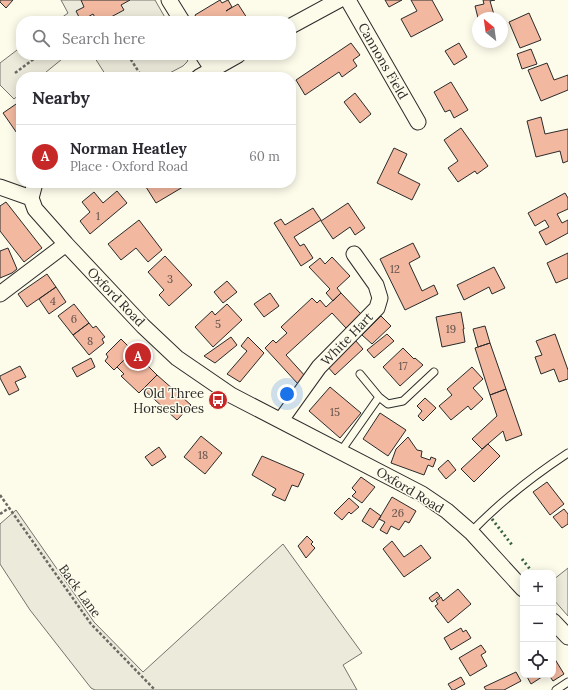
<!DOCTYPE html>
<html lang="en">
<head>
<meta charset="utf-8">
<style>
  body { margin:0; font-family:Lora,serif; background:#f7f7f7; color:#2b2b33 }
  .controls { position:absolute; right:12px; bottom:12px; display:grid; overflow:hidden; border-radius:8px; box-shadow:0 2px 10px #0003 }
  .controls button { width:36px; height:36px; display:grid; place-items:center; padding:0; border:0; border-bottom:1px solid #e1e1e2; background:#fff; color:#2b2b33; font:20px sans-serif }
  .compass { position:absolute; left:472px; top:12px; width:36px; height:36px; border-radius:50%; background:#fff; box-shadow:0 2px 10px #0003; rotate:331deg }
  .you { position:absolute; left:287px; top:394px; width:14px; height:14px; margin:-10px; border:3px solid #fff; border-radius:50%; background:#1a73e8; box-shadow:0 0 0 6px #1a73e833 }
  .badge { display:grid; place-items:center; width:26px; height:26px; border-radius:50%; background:#c62828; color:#fff; font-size:13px; font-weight:700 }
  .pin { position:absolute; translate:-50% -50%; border:2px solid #fff; box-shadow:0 1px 4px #0006 }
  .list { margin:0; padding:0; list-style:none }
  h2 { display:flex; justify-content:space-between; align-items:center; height:52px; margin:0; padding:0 16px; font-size:17px }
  h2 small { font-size:13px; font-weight:400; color:#7c7c81 }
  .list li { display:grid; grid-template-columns:26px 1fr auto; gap:12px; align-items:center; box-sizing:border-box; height:64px; padding:0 16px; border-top:1px solid #e1e1e2 }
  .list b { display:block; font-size:15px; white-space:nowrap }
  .list p { margin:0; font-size:13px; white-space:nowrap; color:#7c7c81 }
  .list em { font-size:13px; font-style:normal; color:#7c7c81 }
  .icon { flex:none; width:22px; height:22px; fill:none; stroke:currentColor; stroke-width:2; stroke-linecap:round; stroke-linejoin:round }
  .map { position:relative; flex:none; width:568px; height:690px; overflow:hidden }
  .search { position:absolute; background:#fff; box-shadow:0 2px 10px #0003; left:16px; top:16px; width:280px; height:44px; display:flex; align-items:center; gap:10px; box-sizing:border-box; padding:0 14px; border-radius:16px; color:#7c7c81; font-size:15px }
  .panel { position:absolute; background:#fff; box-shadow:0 2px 10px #0003; left:16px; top:72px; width:280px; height:116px; border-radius:16px }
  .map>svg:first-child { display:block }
  .green { fill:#ecebdb; stroke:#74746e }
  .building { fill:#f2b8a0; stroke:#2b2b2b }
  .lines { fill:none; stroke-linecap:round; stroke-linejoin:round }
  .lane-casing { stroke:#2b2b2b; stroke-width:9 }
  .street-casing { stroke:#2b2b2b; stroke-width:17 }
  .path { stroke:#6a6964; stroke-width:2.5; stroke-dasharray:3 2; stroke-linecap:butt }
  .lane { stroke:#fdfbea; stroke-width:7 }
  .street { stroke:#fdfbea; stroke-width:15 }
  .hedge { stroke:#34623c; stroke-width:3; stroke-dasharray:2 3; stroke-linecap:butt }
  .labels { text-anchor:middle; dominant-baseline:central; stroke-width:3; stroke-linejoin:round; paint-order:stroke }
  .number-label { font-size:11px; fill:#5d4e48 }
  .street-label { font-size:13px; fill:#2b2b2b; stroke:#fdfbea }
  .poi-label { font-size:13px; fill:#2b2b2b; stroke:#fdfbea; text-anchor:end }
</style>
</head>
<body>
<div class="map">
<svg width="568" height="690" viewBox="0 0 568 690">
  <rect width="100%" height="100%" fill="#fdfbea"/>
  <path class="green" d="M61,0H155L167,21H57L68,13Z
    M21,47V55H67L40,77H21V93L14,99L0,85V63Z
    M93,55H188L189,57L187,62L183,66L162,77H107Z
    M16,510L94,622L143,672L283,544L362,653L343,665L357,690H95L91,688L30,610L0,564V524Z
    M568,568V616L553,599V580Z"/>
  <path class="building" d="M0,0H13L6,8L0,2Z
    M81,0H130L121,5L124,10L111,17L112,21H97L93,14L81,21L76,11L84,7Z
    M220,0L222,3L228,0L232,7L226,11L238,4L247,18L242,21H198L195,15Z
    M385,0H402L389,7Z
    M411,0H432L443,20L411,37L401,19L417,11Z
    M483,0H495L490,1L495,18H478L475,6L484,4Z
    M529,13L541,40L520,48L509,22Z
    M351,43L360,55L353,60L357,66L342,77L339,72L305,95L296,80Z
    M459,43L467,57L454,65L445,51Z
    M531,49L537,64L522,69L517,54Z
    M547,63L554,80L568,75V90L541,101L528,70Z
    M451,82L468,110L454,118L450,110L445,112L434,92Z
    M355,93L371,114L360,123L344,102Z
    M19,102L21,105V139L3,113Z
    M541,117L545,134L568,129V161L563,163L560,151L536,157L527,121Z
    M461,128L488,166L477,174L475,171L458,182L448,168L458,161L444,140Z
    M394,148L407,154L398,173L420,184L412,200L377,183Z
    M152,183H187L188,184L156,203L146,187Z
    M117,191L127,203L90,234L80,221L90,212L82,202L94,192L103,203Z
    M565,193L568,198V209L557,214L562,223L568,220V233L546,245L539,232L549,227L545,220L535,226L528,213Z
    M6,202L42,248L24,262L0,231V206Z
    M348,203L365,228L355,235L350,227L333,239L321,221Z
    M313,208L321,220L294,237L300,246L304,244L313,258L301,266L274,223L281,219L285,225Z
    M139,220L162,250L148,262L136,248L121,260L108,244Z
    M413,243L420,257L409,263L422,291L434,285L438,294L405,310L380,259Z
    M8,248L17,269L12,273L0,278V251Z
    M568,253V278L556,283L547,263Z
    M165,256L192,285L169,306L159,295L164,290L148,272Z
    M332,257L350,276L337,288L341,293L333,301L326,293L330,289L309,267L320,258L325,264Z
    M494,267L505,288L492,294L489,287L464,300L457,285Z
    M47,274L56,287L27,307L18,294Z
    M227,281L237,292L223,303L214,292Z
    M56,287L66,302L49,314L39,299Z
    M270,293L279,306L264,317L254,304Z
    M341,293L361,314L346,328L332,313L286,355L306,377L298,384L265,348L273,340L276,343L287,333L281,327L312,298L317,303L320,300L326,307Z
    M74,304L89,323L73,335L58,316Z
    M227,304L242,320L213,347L195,327L212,311L215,315Z
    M461,312L464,329H463L465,342L442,347L436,317Z
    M381,316L391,326L372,344L362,335Z
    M89,323L93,328L96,326L105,337L102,339L104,343L89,355L73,335Z
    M485,326L490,343L478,347L473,329Z
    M387,334L394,341L374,358L367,350Z
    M555,334L568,370V379L559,382L554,369L541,374L535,357L542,355L536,341Z
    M231,337L237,345L215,363L204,356Z
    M248,337L264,353L240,382L227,374L247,351L241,346Z
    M121,339L133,351L114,370L105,361L108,357L106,354Z
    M355,340L363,349L335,375L327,366Z
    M490,343L506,389L490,395L475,348Z
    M403,348L414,359L415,358L423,365L400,386L383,367Z
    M133,351L157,375L139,393L121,376L124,374L117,367Z
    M91,358L95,367L77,377L72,368Z
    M20,366L26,377L15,382L19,390L9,395L0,378V376Z
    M472,367L483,379L473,388L483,399L471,410L468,406L451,420L439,406L452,395L447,389Z
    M157,375L191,405L177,420L143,389Z
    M330,387L361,413L340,438L309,411Z
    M506,389L522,435L506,441L503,431L482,449L472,439L497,416L490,395Z
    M425,398L436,408L423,421L418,416L422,411L417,406Z
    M380,413L406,430L388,456L363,439Z
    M201,436L222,453L205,474L184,457Z
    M408,437L417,450L422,451L421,457L430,460L431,457L436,459L433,467L428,465L424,475L391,463L396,449Z
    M488,444L500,456L474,482L461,469Z
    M159,447L166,457L152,466L145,457Z
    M262,456L304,474L298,487L292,485L285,501L272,495L276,489L252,475Z
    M448,460L456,470L446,479L438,469Z
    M361,477L375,487L362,503L352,496L356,492L352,488Z
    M547,482L564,504L550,515L533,492Z
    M392,497L416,511L409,523L405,521L399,530L391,526L387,534L380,530L385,522L379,519Z
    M349,498L359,507L351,514L349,512L342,520L334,513Z
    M370,508L381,516L373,528L362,521Z
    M564,509L568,514V524L562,528L553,517Z
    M307,536L313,542L311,544L315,548L306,558L298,546Z
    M392,541L404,557L421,545L431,558L404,577L383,549Z
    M458,589L471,604L448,623L435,606L438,604L436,601L441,597L443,601Z
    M437,592L440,596L432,602L429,598Z
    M461,628L463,632L466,630L471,638L451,650L444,638Z
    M481,645L486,652L481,655L487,666L470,676L459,658Z
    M553,656L564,674L553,681L549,675H553Z
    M516,672L521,681L504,690H486L484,687Z
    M526,675H545L531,684Z
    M461,677L465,684L454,690H452L448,684Z"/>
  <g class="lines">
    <defs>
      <path id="lane" d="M360,374L379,397L388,404L403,401L434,372
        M341,451L379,397
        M471,532C500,502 533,476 568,453
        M556,690L568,682"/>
      <path id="street" d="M169,0L182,21
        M348,0L418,122
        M291,26L339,0
        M203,55L212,69
        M199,77L238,55
        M0,187L31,198
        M31,198L35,209L66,244L143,326L177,358L231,395L422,494L447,511L471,532L523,589
        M31,198L35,183
        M0,294L66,244
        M281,420L319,367L377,308L380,298L376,285L354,254
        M553,621L568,637"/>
    </defs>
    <use href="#lane" class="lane-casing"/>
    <use href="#street" class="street-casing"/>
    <path class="path" d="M128,55L142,77
      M15,73L39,55
      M0,495L91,624L155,690
      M0,514L9,508"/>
    <use href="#lane" class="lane"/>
    <use href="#street" class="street"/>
    <path class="hedge" d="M492,519L512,545
      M522,559L533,573"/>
  </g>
  <defs>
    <symbol id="bus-disc" viewBox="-11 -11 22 22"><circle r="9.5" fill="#c62828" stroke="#fdfbea"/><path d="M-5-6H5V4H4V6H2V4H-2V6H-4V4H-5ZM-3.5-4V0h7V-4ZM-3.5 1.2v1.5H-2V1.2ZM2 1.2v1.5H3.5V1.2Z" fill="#fff"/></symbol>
  </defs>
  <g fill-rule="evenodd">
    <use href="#bus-disc" x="207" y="389" width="22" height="22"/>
  </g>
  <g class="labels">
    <g class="number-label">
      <text x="98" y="216">1</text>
      <text x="395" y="269">12</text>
      <text x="170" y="279">3</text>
      <text x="53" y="301">4</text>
      <text x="74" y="319">6</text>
      <text x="218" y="324">5</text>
      <text x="451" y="329">19</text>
      <text x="90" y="341">8</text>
      <text x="403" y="366">17</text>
      <text x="335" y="412">15</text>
      <text x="203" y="455">18</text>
      <text x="398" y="513">26</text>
    </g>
    <g class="street-label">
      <text transform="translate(383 61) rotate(60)">Cannons Field</text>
      <text transform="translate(116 297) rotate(46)">Oxford Road</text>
      <text transform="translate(347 339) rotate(-46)">White Hart</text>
      <text transform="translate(410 490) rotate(31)">Oxford Road</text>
      <text transform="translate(80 591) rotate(54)">Back Lane</text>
    </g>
    <g class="poi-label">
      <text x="204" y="393">Old Three<tspan x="204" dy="15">Horseshoes</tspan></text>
    </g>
  </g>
</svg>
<div class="controls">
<button>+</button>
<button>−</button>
<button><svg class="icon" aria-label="locate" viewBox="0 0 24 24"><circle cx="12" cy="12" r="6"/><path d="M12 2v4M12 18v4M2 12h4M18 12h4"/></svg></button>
</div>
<svg class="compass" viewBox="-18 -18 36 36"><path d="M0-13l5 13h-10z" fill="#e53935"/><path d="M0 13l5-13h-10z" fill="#7c7c81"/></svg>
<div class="you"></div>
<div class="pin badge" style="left:138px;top:356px">A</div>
<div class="search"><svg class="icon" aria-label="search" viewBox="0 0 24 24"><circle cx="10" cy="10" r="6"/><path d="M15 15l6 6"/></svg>Search here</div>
<section class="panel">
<h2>Nearby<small></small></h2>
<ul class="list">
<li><span class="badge">A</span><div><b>Norman Heatley</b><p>Place · Oxford Road</p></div><em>60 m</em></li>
</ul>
</section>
</div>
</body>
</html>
